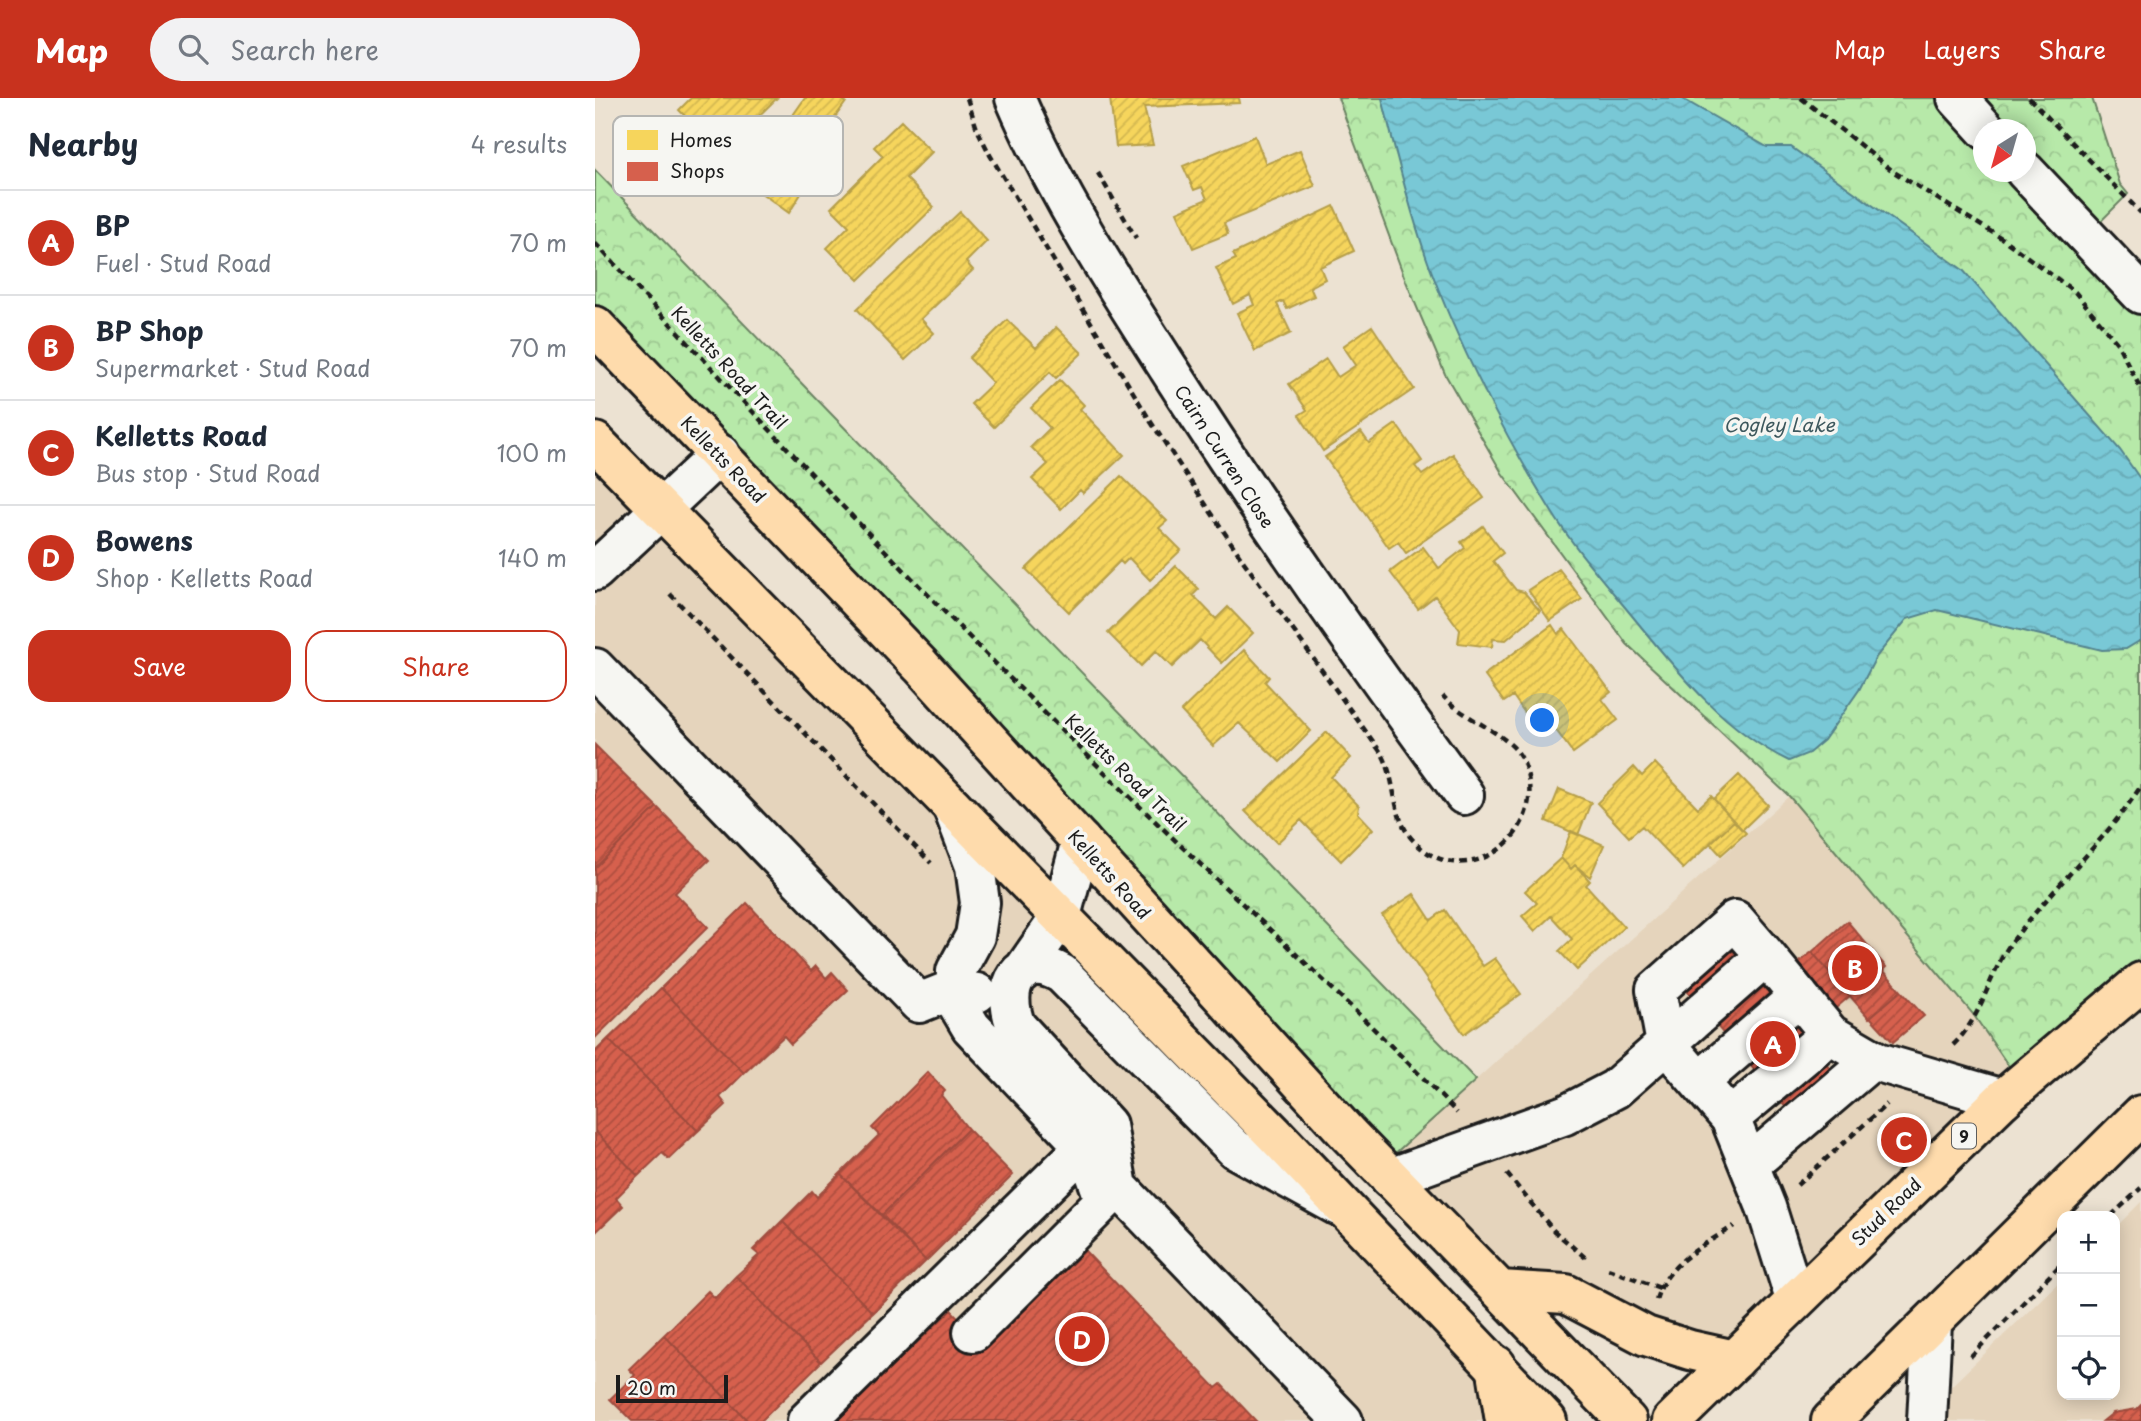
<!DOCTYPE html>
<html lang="en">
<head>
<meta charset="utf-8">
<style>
  body { margin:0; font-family:"Playpen Sans",sans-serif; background:#f2f2f3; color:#1f2937 }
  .controls { position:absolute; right:21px; bottom:21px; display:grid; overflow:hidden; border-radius:14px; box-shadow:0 4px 18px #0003 }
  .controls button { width:63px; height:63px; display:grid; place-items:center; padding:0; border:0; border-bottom:2px solid #e0e1e3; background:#fff; color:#1f2937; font:35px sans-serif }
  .compass { position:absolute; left:1378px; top:21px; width:63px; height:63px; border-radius:50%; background:#fff; box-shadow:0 4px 18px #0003; rotate:217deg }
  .scale { position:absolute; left:21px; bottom:18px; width:112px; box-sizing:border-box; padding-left:7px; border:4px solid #1c1c1c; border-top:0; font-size:19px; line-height:24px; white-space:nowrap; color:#1c1c1c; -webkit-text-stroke:5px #f6f6f2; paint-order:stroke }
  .you { position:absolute; left:948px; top:623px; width:24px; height:24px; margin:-18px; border:5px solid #fff; border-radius:50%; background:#1a73e8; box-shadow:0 0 0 10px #1a73e833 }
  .badge { display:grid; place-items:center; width:46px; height:46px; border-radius:50%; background:#c8321e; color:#fff; font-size:23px; font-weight:700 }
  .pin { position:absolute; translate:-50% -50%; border:4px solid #fff; box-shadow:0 2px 7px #0006 }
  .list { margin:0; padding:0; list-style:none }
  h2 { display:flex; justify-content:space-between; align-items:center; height:91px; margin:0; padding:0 28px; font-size:30px }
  h2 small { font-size:23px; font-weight:400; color:#747a83 }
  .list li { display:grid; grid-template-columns:46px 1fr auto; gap:21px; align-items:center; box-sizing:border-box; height:105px; padding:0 28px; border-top:2px solid #e0e1e3 }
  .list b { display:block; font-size:26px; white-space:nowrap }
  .list p { margin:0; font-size:23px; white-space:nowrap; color:#747a83 }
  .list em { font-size:23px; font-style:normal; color:#747a83 }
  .actions { display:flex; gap:14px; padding:21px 28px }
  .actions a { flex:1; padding:16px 0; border:2px solid #c8321e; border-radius:21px; text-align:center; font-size:24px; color:#c8321e }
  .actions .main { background:#c8321e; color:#fff }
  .icon { flex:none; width:38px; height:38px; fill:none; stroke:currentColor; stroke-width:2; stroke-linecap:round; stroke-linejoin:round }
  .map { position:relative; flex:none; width:1546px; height:1323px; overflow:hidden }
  header { display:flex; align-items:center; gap:42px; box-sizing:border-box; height:98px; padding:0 35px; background:#c8321e; color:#fff }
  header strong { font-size:33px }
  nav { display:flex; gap:38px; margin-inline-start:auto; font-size:24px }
  .search { width:490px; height:63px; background:#f2f2f3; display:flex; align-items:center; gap:18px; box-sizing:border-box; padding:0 24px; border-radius:38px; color:#747a83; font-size:26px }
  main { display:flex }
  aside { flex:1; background:#fff }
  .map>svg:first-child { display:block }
  .built { fill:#e5d4bc }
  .forest { fill:url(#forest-crowns); stroke:#6a8262; stroke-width:2; fill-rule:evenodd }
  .water { fill:url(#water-waves); stroke:#54838c; stroke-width:2 }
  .homes { fill:url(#homes-hatch); stroke:#b59e49; stroke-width:2 }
  .shops { fill:url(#shops-hatch); stroke:#9e4c3e; stroke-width:2 }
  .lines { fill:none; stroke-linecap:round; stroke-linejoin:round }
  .minor-casing { stroke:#1c1c1c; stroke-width:44 }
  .major-casing { stroke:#1c1c1c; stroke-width:44 }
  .highway-casing { stroke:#1c1c1c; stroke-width:44 }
  .path { stroke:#1c1c1c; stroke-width:4.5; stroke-dasharray:7 5; stroke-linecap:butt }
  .minor { stroke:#f6f6f2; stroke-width:38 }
  .major { stroke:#fedbac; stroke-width:38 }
  .highway { stroke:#fedbac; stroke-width:38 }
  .labels { text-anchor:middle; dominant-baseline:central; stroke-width:7; stroke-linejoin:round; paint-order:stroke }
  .shield { fill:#f6f6f2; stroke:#5d5d5c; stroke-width:2 }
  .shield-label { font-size:16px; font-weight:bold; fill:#1c1c1c }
  .street-label { font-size:18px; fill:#1c1c1c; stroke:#f6f6f2 }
  .water-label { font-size:19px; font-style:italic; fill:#3d585d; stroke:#f6f6f2 }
  .key { fill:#f6f6f2; stroke:#b5b5b2; stroke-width:2 }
  .key-label { font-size:19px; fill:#1c1c1c }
</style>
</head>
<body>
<header>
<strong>Map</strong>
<div class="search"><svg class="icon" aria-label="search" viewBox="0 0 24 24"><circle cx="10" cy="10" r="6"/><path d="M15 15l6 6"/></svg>Search here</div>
<nav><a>Map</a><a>Layers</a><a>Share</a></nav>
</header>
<main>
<aside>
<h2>Nearby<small>4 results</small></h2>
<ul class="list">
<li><span class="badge">A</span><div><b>BP</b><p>Fuel · Stud Road</p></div><em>70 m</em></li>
<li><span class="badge">B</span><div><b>BP Shop</b><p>Supermarket · Stud Road</p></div><em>70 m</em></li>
<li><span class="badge">C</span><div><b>Kelletts Road</b><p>Bus stop · Stud Road</p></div><em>100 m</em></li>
<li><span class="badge">D</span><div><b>Bowens</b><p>Shop · Kelletts Road</p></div><em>140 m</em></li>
</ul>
<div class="actions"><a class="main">Save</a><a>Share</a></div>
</aside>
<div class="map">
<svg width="1546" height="1323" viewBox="0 0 1546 1323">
  <defs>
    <pattern id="forest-crowns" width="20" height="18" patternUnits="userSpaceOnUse" patternTransform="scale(1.75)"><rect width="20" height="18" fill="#b7e9a9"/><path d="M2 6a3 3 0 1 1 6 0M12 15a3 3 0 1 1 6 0" fill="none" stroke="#9dc791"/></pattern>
    <pattern id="water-waves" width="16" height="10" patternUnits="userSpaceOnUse" patternTransform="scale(1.75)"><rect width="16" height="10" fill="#79c8d6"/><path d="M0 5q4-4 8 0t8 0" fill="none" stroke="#68abb7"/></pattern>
    <pattern id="homes-hatch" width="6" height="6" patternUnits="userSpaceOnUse" patternTransform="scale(1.75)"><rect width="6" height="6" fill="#f6d55c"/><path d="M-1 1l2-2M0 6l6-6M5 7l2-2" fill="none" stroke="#d2b64f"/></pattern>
    <pattern id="shops-hatch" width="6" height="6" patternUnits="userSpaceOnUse" patternTransform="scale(1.75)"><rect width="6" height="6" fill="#d6604d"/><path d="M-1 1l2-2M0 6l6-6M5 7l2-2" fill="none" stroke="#ad4e3f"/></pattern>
  </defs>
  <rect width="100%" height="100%" fill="#ece2d2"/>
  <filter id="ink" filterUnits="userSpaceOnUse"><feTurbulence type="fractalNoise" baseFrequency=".0143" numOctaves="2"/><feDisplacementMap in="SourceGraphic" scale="14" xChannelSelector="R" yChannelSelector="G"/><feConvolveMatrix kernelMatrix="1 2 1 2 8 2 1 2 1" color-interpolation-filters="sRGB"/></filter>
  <g filter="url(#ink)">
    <path class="built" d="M0,344L901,1267L910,1323H0Z
      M1194,698L1378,916L1426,986L1140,1262L905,1192L785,1069Z
      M1546,1104V1323H1349L1351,1293L1467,1181V1297H1520V1130Z"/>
    <path class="forest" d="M743,0H1497L1525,86L1533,96L1491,138L1546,196V884L1426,986L1378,916L1194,698L1032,546L907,375L850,276L810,181ZM1388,32H1430V74H1388Z
      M0,72L881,982L785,1069L0,228Z"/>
    <path class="water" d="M787,0H1086L1172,49H1196L1368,172L1525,352L1546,382V542L1531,551L1507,552L1342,512L1312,521L1281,559L1264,592L1229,642L1214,655L1194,663C1131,633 1086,578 1043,525C1013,488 980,452 955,411C910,338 862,244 833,164C814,110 801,55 787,0Z"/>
    <path class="homes" d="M96,0H182L126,55L84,12Z
      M210,0H245L251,4L228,36L239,43L194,115L151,84Z
      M515,0H644L645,5L549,9L558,47L521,49Z
      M306,23L337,54L311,80L339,109L264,182L232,150L254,128L236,110L288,58L279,49Z
      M660,38L671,66L705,52L720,88L629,125L633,136L598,150L582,114L612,101L607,89L599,92L588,68Z
      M739,108L759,153L725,169L730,181L715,189L719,198L692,211L688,203L682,206L696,235L660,253L642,215L659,207L655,197L638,206L621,170L641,161L638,156Z
      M365,114L392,143L371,164L378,172L326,221L339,235L310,262L262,211Z
      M412,222L441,250L461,229L487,255L461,280L455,274L399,329L376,306L398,285L374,260Z
      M777,228L819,291L728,353L704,317L712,312L694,286L731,261L743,279L761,267L748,248Z
      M465,282L489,307L485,311L529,357L488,395L485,392L466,411L437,381L453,366L436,349L455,330L436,310Z
      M801,326L827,363L820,368L827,377L858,356L889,400L811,455L803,444L794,450L730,359L766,334L774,345Z
      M526,378L572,423L564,430L586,452L555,482L534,460L528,466L525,463L474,514L431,471Z
      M888,428L908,455L898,463L921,492L929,494L945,513L911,542L898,541L897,549L863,545L865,532L840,498L823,511L795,474L828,449L844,470L870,450L866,444Z
      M581,468L604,491L598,497L621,521L633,509L658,535L627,565L605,542L577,569L561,553L546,568L513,535Z
      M964,471L987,501L955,523L933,492Z
      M957,527L963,536L969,531L1016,594L1007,601L1023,622L978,655L949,616L937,625L918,598L909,604L889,577Z
      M649,552L674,579L670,584L716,633L685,664L644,625L618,648L586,613Z
      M732,634L756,660L736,679L764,708L763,715L778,731L746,763L706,722L682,745L650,713Z
      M1060,665L1103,710L1116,698L1139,723L1088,771L1047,728L1034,739L1002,705L1039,669L1047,678Z
      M1144,677L1173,707L1147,732L1119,701Z
      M964,691L996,704L983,737L951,723Z
      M1139,723L1151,735L1126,757L1115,745Z
      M976,733L1009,747L995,779L980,767L976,771L966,760Z
      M966,760L976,771L980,767L995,783L991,787L1029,829L982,872L964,853L977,841L956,818L940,833L927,818L942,805L930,793Z
      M819,796L836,822L850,812L888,868L900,860L926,896L869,936L787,817Z"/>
    <path class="shops" d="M0,647L62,709L0,770Z
      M62,709L114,762L80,795L113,829L0,940V770Z
      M152,805L216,873L221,868L231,880L237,874L253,892L196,946L189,938L149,975L66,890Z
      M1252,823L1291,869L1288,872L1306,893L1274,920L1217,854Z
      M1134,849L1171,892L1217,854L1255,898L1208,938L1245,982L1200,1020L1088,888Z
      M66,890L149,975L125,999L131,1007L103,1033L13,941Z
      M1306,893L1329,918L1298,944L1275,919Z
      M13,941L103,1033L74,1061L67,1055L43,1078L0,1033V954Z
      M333,974L350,993L346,997L373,1031L287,1117L245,1076L284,1037L277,1030Z
      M373,1031L418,1077L331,1163L287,1117Z
      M0,1033L43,1078L21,1100L28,1108L0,1135Z
      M245,1076L331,1163L278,1215L187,1123L217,1093L222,1099Z
      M187,1123L278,1215L226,1264L141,1178L164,1157L158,1152Z
      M490,1153L621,1290L626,1286L661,1323H241L356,1212L391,1249Z
      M141,1178L226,1264L166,1323H153L69,1237L113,1193L120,1200Z
      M69,1237L153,1323H37L15,1301L40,1277L34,1271Z
      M1546,1307V1323H1508L1518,1315L1542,1311Z"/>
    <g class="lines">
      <defs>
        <path id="minor" d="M420,0C461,96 518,184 574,271C667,417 767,558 869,697
          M1362,0L1391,32
          M1430,73L1546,196
          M0,473L125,356
          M0,570L324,905L359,891L382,895
          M357,708L380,768L385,805L380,838L361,873L360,902L376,929L491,1050L507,1095
          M1171,858L1140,822L1061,892L1071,946L1135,1020L1171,1109L1200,1201
          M427,874L466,818L486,743
          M1104,984L1204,898
          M1135,1020L1235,936L1283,964L1408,1001
          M1154,1067L1277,962
          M795,1080L970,1017L1020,991L1171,858L1235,936
          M743,1108L640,1051L467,876C424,851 405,889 421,928L512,1027L523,1089L748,1323
          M378,1234L523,1089
          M212,1323L505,1034
          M1332,1323L1337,1225"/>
        <path id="major" d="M0,228L326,568L754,1037L1032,1323
          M0,344L679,1036L952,1323
          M905,1192L971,1196L1051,1238L1095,1252L1140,1262"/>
        <path id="highway" d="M901,1267L910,1323
          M1077,1323L1408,1001L1546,884
          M1236,1323L1546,1017"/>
      </defs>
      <use href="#minor" class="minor-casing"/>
      <use href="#major" class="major-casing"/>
      <use href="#highway" class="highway-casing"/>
      <path class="path" d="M372,0L382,31L395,57L556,324L649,464L787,656C802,683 796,717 817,741C870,802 961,733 927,661C915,636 868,621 848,598
        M1206,0L1299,74L1408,141L1480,194L1522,245L1546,291
        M1434,0L1546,115
        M503,75L541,140
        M0,145C158,315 317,484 482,647C607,772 740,887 862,1015
        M75,496L336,765
        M1358,947C1388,919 1393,877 1416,845C1457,790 1508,746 1546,688
        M912,1076L959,1133L992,1161
        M1202,1087L1292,1006
        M1516,1118L1546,1090
        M1013,1171L1065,1190
        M1061,1202C1071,1165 1109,1147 1139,1128
        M1375,1259L1467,1165"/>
      <use href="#minor" class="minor"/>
      <use href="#major" class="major"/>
      <use href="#highway" class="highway"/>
    </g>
  </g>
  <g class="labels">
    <rect class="shield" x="1357" y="1025.5" width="24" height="25" rx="5"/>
    <g class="shield-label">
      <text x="1369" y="1038">9</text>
    </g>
    <g class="street-label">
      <text transform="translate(135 269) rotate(47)">Kelletts Road Trail</text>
      <text transform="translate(630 358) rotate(57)">Cairn Curren Close</text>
      <text transform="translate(129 361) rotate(46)">Kelletts Road</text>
      <text transform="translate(531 674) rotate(44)">Kelletts Road Trail</text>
      <text transform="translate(515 776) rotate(48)">Kelletts Road</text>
      <text transform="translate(1291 1113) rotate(-44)">Stud Road</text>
    </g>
    <g class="water-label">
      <text x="1184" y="326">Cogley Lake</text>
    </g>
  </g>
  <rect x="18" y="18" width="230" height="80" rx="10" class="key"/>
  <rect x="32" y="32" width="31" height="20" fill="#f6d55c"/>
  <rect x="32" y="64" width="31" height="19" fill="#d6604d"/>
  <g class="key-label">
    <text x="75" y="49">Homes</text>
    <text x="75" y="80">Shops</text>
  </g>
</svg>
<div class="controls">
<button>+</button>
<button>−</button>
<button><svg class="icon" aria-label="locate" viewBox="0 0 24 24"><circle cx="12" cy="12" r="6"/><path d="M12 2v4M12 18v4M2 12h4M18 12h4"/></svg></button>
</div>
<svg class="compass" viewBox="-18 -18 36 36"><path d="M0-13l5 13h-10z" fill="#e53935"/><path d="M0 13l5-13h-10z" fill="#747a83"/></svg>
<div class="scale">20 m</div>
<div class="you"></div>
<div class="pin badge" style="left:1178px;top:946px">A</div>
<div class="pin badge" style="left:1260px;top:870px">B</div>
<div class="pin badge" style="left:1309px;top:1042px">C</div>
<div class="pin badge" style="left:487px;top:1241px">D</div>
</div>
</main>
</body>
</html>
